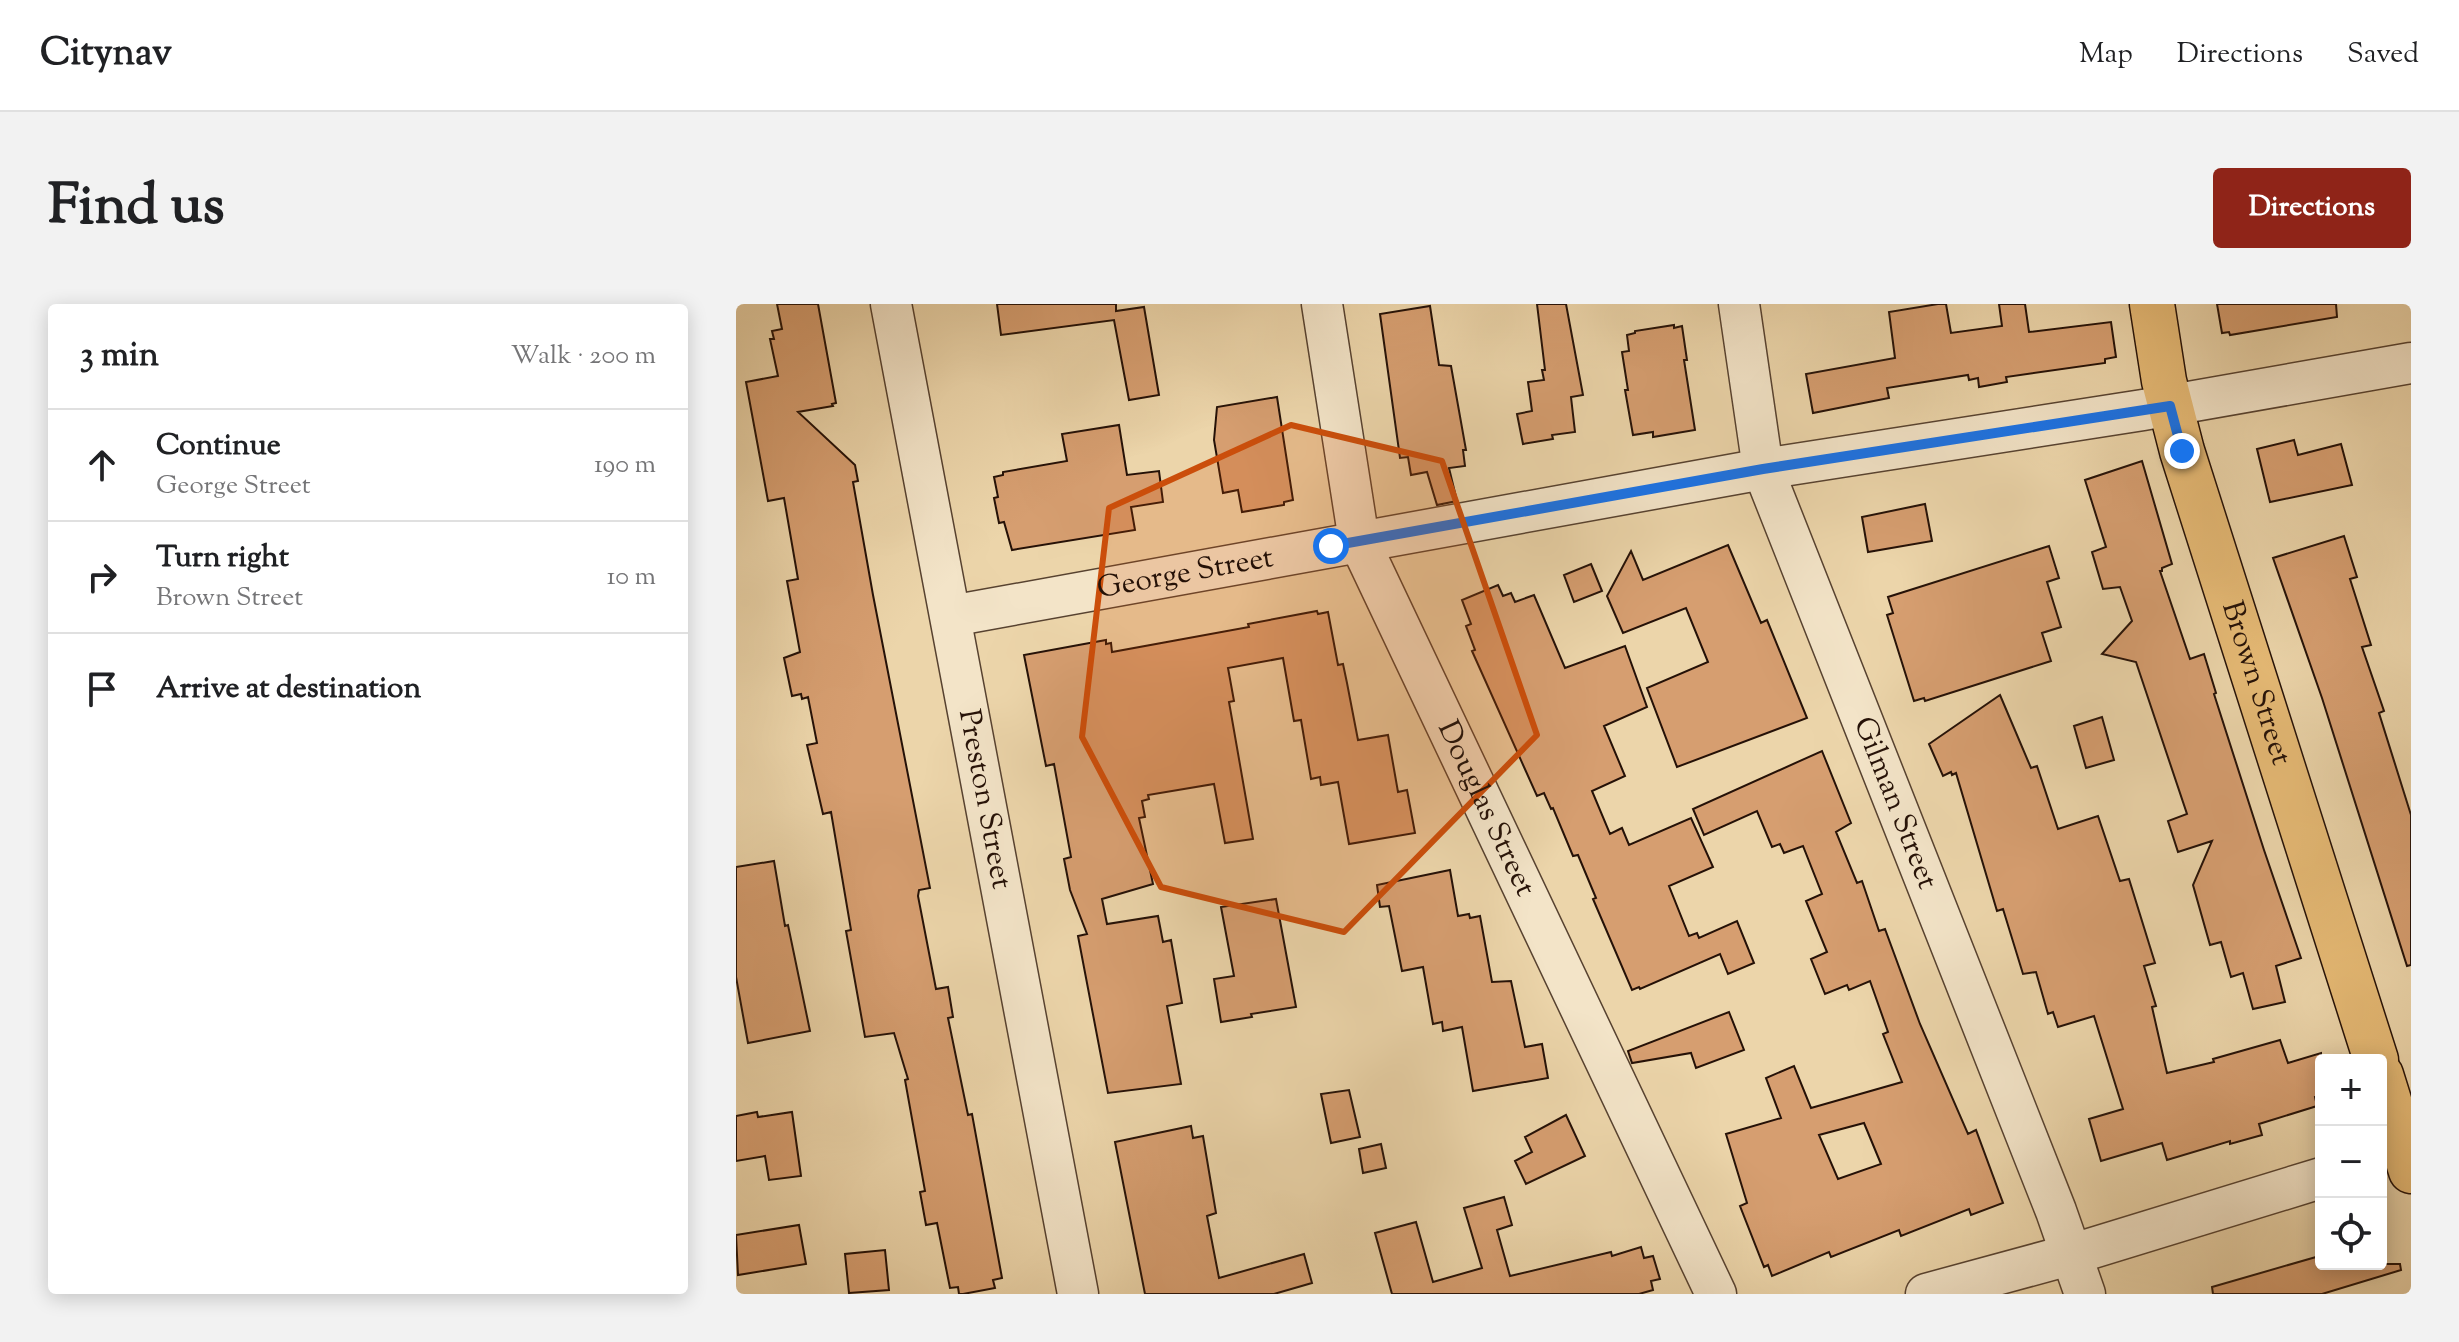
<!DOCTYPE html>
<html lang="en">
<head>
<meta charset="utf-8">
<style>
  body { margin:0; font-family:"Sorts Mill Goudy",serif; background:#f2f2f2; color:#202124 }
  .controls { position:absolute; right:24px; bottom:24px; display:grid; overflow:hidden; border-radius:8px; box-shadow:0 4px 20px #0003 }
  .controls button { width:72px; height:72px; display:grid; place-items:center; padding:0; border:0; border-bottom:2px solid #e0e0e0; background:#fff; color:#202124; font:40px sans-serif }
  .stop { position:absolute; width:24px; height:24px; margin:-18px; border:6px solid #1a73e8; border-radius:50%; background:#fff }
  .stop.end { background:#1a73e8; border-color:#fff; box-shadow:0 2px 8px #0008 }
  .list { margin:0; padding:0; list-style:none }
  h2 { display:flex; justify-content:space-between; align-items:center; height:104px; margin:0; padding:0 32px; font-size:34px }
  h2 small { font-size:26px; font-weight:400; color:#757577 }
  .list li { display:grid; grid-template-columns:52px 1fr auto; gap:24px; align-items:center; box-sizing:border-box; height:112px; padding:0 32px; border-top:2px solid #e0e0e0 }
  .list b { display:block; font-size:30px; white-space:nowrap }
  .list p { margin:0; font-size:26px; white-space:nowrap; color:#757577 }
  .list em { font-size:26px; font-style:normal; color:#757577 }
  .icon { flex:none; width:44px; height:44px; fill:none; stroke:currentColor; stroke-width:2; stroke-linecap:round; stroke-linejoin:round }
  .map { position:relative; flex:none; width:1675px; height:990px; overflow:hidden; border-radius:8px }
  header { display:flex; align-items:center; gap:48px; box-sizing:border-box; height:112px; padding:0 40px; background:#fff; border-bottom:2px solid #e0e0e0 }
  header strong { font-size:38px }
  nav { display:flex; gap:44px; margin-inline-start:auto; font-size:28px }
  .intro { display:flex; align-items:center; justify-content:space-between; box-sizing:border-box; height:192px; padding:0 48px }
  h1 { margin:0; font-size:56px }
  .button { padding:20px 36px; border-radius:8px; background:#8f2418; color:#fff; font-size:28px; font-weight:700 }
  main { display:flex; gap:48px; padding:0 48px }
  aside { flex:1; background:#fff; border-radius:8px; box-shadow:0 4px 20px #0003 }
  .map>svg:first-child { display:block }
  .building { fill:#d69e70; stroke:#251107; stroke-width:2; fill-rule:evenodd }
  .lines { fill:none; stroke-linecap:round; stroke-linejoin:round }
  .minor-casing { stroke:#574230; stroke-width:43 }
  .major-casing { stroke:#251107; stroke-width:47 }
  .minor { stroke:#f3e4c8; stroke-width:40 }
  .major { stroke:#e6ba75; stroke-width:44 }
  .route { stroke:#1a73e8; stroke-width:10 }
  .marked { fill:#cb4e0b; fill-opacity:0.2; stroke:#cb4e0b; stroke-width:6; stroke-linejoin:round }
  .labels { text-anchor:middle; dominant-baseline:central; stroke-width:8; stroke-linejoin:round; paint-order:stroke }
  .street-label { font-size:30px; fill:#251107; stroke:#f3e4c8 }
</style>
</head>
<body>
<header>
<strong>Citynav</strong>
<nav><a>Map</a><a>Directions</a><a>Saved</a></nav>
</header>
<div class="intro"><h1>Find us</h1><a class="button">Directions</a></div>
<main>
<aside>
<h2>3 min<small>Walk · 200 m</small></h2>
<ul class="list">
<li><svg class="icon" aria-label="ahead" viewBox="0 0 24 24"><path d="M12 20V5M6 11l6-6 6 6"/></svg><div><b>Continue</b><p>George Street</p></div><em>190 m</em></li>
<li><svg class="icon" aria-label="right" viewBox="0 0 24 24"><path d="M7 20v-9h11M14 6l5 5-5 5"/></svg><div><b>Turn right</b><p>Brown Street</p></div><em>10 m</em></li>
<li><svg class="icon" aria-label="arrive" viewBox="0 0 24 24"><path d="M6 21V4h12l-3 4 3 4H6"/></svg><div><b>Arrive at destination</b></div></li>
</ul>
</aside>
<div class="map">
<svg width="1675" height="990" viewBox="0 0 1675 990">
  <rect width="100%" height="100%" fill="#ecd5aa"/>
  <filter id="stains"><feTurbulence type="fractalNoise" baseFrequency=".0025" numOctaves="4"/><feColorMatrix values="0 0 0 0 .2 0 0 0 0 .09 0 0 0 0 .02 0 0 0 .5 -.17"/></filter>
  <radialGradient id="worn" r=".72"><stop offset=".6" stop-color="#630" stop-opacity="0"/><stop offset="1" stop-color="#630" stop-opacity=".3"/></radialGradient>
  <path class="building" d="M41,0H82L100,99L96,100L97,102L62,108L119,161L122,177L117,178L137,291L194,584L183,586L182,592L200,685L212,683L217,713L212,714L232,811L236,810L266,974L257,976L259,984L227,990H223L222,983L214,984L201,919L190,921L184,888L189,887L169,776L172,775L158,729L129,733L110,627L115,626L95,508L87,510L71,441L81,439L72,393L66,395L65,390L56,392L48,354L64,348L51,277L62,275L48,194L32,197L10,78L42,72L34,35H38L36,27L46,25Z
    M261,0H380V7L408,3L423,91L393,96L378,16L265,31Z
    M801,0H830L847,91L835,93L839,128L816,131L817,135L787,140L781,110L796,107L792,78L808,76L806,66H809Z
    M1202,0H1210L1215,29L1266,22L1263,0H1289L1293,28L1375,18L1380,53L1369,55V59L1270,73L1271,78L1243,83L1242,74L1233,76L1232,71L1151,84L1153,94L1077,109L1070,70L1159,54L1153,8Z
    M1481,0H1600L1601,13L1494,31L1493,28L1486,29Z
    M694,2L703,61L715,62L730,146H727L729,162L713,164L721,197L701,201L691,168L675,171L672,153L664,154L644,10Z
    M938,21V24L946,22L951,56H948L959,126L917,133V128L897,131L889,86H892L886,48L893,47L891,31L899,29V27Z
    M541,93L557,196L548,198V201L506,208L502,186L487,189L478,136L481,103Z
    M383,121L391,171L423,167L427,198L395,203L399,226L276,246L268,218L263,219L258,194L262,193L258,173L267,171V168L331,157L326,130Z
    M1558,136L1562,151L1605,140L1616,181L1534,198L1521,145Z
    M1406,157L1436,260L1426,264V267H1424L1454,355L1468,350L1480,389L1478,390L1528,546L1565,654L1540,662L1549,698L1517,705L1507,669L1495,673L1485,638L1474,641L1457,581L1476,537L1442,548L1432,517L1451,510L1400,358L1366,350L1396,317L1384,283L1367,285L1356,248L1370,243L1349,176Z
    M1189,200L1196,237L1132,248L1126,213Z
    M1608,232L1621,273L1614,275L1635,341L1626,343L1648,407L1643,409L1675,511V661L1671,662L1586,394L1537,254Z
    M992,241L1025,319L1031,316L1071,414L941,463L911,384L972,358L950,304L887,329L871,292L895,247L907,276Z
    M1313,242L1323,274L1311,278L1325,323L1306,329L1315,357L1189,397L1188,394L1178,397L1151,311L1157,309L1152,293Z
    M855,260L866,287L838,298L828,271Z
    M762,281L767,292L775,289L779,298L798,291L829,364L889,342L911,403L868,422L889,472L856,487L874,530L886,524L893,541L955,514L977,563L933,582L953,632L961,629L963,634L1001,617L1018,659L992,670L984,650L904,685L903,683L896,686L857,595L860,594L842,551L837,552L817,504L815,505L808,489L801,492L736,347L739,346L730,322L735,320L726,296Z
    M581,307L582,310L592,308L602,361L607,360L611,379L622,436L652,431L662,488L671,486L679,529L613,540L602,478L585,481L584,473L575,475L565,416L558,417L547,354L492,364L498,397L493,398L517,535L489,539L478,480L412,491L413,495L406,497L409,513L403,514L417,580L366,595L371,620L422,612L427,638L435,636L446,699L431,702L445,780L372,789L342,632L351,630L334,586L328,555L335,553L318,460L310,462L288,351L370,336V340L375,339L376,348L513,323L512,320Z
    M1264,391L1295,464L1301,462L1322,525L1362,512L1384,577L1393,575L1419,659L1408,662L1420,702L1416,703L1431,769L1478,758L1477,755L1544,736L1552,759L1585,749V791L1579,793L1581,802L1523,820L1526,831L1494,840V837L1431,856L1426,839L1365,857L1353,815L1387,805L1358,712L1322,723L1317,708L1312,710L1300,668L1287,670L1267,605L1261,607L1220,469L1216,471L1215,468L1207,472L1193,440Z
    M1366,413L1378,456L1350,464L1338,422Z
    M1086,447L1115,519L1100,528L1121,579L1126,577L1143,627L1149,625L1184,720L1232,830L1240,826L1267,899L1235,911L1233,905L1165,932L1163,926L1095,953L1093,948L1036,972L1032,961L1028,963L1004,902L1011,899L990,830L1045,814L1030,774L1058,762L1075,804L1166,778L1147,730L1152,728L1134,677L1113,686L1111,681L1089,690L1075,655L1091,648L1070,597L1086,590L1067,542L1048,549L1044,540L1036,543L1021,507L968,531L957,505ZM1128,819L1145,860L1102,875L1083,831Z
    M38,557L49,622L52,621L74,727L12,739L0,673V563Z
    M714,566L722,612L733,610L734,614L744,612L756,678L775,677L789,743L806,740L812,774L737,787L726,723L707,727L706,718L697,720L687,663L666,667L653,602L644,603L641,581Z
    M540,595L560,703L515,710L516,713L485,718L478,675L498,672L485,603Z
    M993,708L1008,746L960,764L955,749L896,759L892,747Z
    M613,786L624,833L595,839L585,790Z
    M21,808L22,813L56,808L65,872L33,876L29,852L0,857V812Z
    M830,811L849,852L790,880L779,857L796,848L789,833Z
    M455,822L457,834L467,832L480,909L471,912L483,974L568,950L576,979L538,990H409L379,838Z
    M645,840L650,864L627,869L623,845Z
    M768,893L776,921L761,926L774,972L875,948L876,952L905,943L908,954L917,952L924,975L915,977L917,986L903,990H656L639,929L680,918L697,978L746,964L728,904Z
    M63,921L70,960L2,971L0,931Z
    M149,946L153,986L113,989L109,950Z
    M1580,953L1582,960H1664L1665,966L1586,990H1477L1476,983Z"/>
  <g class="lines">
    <defs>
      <g id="minor">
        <path id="s1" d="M155,0L342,990"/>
        <path id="s2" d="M586,0L623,237L980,990"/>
        <path id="s3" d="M1003,0L1027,165L1320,907L1349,990"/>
        <path id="s4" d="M215,312L1027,165L1407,106L1675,59"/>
        <path d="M1190,990L1337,950L1585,874"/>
      </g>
      <g id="major">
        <path id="s5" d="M1416,0L1428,77L1446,147L1640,756"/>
        <path d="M1645,771L1675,867"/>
      </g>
    </defs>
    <use href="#minor" class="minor-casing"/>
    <use href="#major" class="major-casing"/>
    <use href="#minor" class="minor"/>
    <use href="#major" class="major"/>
  </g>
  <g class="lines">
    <path class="route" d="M595,242L1027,165L1434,102L1446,147"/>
  </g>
  <path class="marked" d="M555,121L706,157L801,431L608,628L425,583L346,433L373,204Z"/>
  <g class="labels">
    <g class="street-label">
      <text stroke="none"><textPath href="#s4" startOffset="238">George Street</textPath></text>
      <text stroke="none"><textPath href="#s5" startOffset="394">Brown Street</textPath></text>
      <text stroke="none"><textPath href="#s1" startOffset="504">Preston Street</textPath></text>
      <text stroke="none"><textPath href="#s3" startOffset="526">Gilman Street</textPath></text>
      <text stroke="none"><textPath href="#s2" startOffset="536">Douglas Street</textPath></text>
    </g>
  </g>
  <rect width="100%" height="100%" filter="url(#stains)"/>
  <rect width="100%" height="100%" fill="url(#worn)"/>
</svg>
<div class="controls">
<button>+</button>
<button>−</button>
<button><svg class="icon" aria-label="locate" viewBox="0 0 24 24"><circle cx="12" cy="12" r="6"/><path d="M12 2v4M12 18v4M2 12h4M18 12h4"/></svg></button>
</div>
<div class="stop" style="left:595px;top:242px"></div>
<div class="stop end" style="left:1446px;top:147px"></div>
</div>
</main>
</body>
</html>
